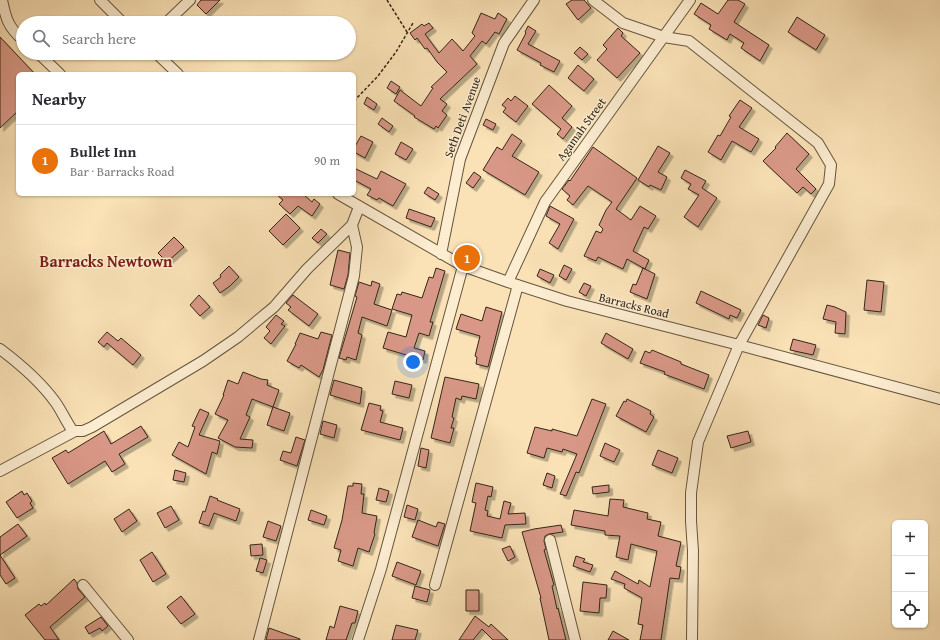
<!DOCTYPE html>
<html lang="en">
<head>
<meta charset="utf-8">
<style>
  body { margin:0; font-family:"Gentium Book Plus",serif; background:#f7f7f7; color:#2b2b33 }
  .controls { position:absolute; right:12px; bottom:12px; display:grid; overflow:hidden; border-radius:6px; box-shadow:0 1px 3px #0004 }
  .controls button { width:36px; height:36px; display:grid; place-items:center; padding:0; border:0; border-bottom:1px solid #e1e1e2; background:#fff; color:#2b2b33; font:20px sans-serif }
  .you { position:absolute; left:413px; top:362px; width:14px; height:14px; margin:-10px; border:3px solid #fff; border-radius:50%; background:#1a73e8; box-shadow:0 0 0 6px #1a73e833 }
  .badge { display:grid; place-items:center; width:26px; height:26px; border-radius:50%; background:#ea580c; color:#fff; font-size:13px; font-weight:700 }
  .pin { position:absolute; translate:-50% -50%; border:2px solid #fff; box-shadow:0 1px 4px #0006 }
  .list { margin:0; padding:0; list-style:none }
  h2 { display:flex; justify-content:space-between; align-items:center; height:52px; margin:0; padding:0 16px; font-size:17px }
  h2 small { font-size:13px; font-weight:400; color:#7c7c81 }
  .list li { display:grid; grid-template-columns:26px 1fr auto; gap:12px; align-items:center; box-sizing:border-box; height:72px; padding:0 16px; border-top:1px solid #e1e1e2 }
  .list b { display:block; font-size:15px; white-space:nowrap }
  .list p { margin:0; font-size:13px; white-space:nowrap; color:#7c7c81 }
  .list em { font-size:13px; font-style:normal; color:#7c7c81 }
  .icon { flex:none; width:22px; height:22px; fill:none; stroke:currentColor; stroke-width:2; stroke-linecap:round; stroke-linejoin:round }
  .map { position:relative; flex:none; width:940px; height:640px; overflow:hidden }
  .search { position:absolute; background:#fff; box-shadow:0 1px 3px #0004; left:16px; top:16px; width:340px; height:44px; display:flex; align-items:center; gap:10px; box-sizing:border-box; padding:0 14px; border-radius:22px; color:#7c7c81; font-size:15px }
  .panel { position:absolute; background:#fff; box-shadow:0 1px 3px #0004; left:16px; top:72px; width:340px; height:124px; border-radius:6px }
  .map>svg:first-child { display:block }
  .building { fill:#d99887; stroke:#332617; filter:url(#shadow) }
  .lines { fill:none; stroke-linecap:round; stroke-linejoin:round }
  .minor-casing { stroke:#65553f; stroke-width:12 }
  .path { stroke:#332617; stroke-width:1.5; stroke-dasharray:3 2; stroke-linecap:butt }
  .minor { stroke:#fcecd0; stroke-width:10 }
  .labels { text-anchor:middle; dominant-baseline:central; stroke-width:3; stroke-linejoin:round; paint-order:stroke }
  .street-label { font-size:12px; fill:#332617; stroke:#fcecd0 }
  .district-label { font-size:16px; font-weight:bold; fill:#7a1f14; stroke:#fcecd0 }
</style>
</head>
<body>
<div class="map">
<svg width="940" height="640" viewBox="0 0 940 640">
  <defs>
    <filter id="shadow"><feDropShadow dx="3.5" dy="3.5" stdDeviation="0" flood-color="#0004"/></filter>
  </defs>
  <rect width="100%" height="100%" fill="#fae2b6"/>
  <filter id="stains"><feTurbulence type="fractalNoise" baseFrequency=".005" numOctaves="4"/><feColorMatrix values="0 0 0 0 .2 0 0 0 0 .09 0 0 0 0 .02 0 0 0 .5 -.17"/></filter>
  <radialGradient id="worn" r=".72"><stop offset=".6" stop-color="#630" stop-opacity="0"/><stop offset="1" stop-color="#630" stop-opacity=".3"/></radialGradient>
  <path class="building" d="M201,0H220L206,14L197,5Z
    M572,0H584L591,8L578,20L566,4Z
    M728,0H738L745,4L734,22L769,45L760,61L741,48L744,43L730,34L727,40L709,29L711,25L694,14L701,3L718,14Z
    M481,13L495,19L498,13L507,19L499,34L495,32L486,44L482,41L470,56L477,64L440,99L447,104L442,111L447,115L438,128L436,126L434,129L414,117L415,116L394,101L400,90L421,106L433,88L431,87L447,72L437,62L427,48L425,49L417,38L415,40L410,33L422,24L424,26L429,23L433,28L425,34L439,53L452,39L463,51L475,36L472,33Z
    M797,17L825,35L816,50L788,32Z
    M528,26L536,31L528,44L560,61L554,72L540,65L541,63L517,50L526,33L525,32Z
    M618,28L623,33L621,36L640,53L617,78L597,60L607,49L603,45Z
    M0,37L35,74H18V111L0,128Z
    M580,47L588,54L582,60L574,53Z
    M578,65L594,79L584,91L568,78Z
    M391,81L400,87L396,94L387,88Z
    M549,85L572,106L562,118L572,127L563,139L557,134L561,129L532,104Z
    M515,96L528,106L516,122L503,112L506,108L502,105L508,98L511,101Z
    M367,97L377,104L374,110L364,104Z
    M740,100L752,108L739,127L759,139L751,152L732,141L721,160L708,152L718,135L720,136L731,117L729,116Z
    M382,118L393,126L389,132L378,124Z
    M486,119L496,124L493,130L483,125Z
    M787,133L809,154L796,169L816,189L811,194L803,187L797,193L763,161L776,148L775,147Z
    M512,134L522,141L512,156L539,172L525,195L483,170L497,147L502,150Z
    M361,136L373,142L365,158L354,152V148Z
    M401,142L413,149L406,160L395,154Z
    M658,146L670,153L658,172L667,177L661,190L650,185L649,187L638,180Z
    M593,147L637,178L616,209L631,220L640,206L656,216L648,229L644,227L633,251L649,260L645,269L627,259L623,269L598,257L596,261L584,256L596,231L601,233L603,229L599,225L606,210L612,202L588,186L573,205L567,200L570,196L562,189L569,180L570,181Z
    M354,168L377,179L381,171L406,184L393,206L379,198L377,200L367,195L371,189L354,180Z
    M685,170L706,181L702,188L717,198L698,227L684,217L699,195L688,189L691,184L681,178Z
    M474,172L481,177L473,188L466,183Z
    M428,187L439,194L435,200L424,193Z
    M276,194H303L312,202L314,199L320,204L312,216L298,206L290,214L279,204L283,200Z
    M550,206L574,219L558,249L549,243L560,224L546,216Z
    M409,209L435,218L431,227L406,218Z
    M286,214L300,228L283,245L269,231Z
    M321,229L327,234L318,243L312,238Z
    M174,237L184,247L167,262L158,253Z
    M338,250L350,253L348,275L344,289L330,285Z
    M564,265L572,269L566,280L559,276Z
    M229,266L239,277L230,286L220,293L213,283L221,277L220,275Z
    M436,268L445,271L430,322H433L429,336L419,333L414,348L425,351L423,360L383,348L388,332L406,337L412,315L392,309L397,294L401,295L402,292L422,298L429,277L433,278Z
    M643,268L655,274L647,299L630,292L633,284L636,285Z
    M540,269L554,275L550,283L537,276Z
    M867,280L884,282L881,312L864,310Z
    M372,281L380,284L374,304L392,310L387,326L362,317L358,333L362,335L356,360L347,357L346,360L339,358L357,297L355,296L359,282L371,286Z
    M584,283L591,286L586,296L579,292Z
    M701,291L741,310L737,318L730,315L729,319L696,303Z
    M199,295L210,307L200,316L190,305Z
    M293,295L318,314L309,326L288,310L291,307L286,303Z
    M827,305L835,307L846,312L845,334L835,333L836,322L823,319Z
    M486,307L502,312L488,367L476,364L477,357L475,356L480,336L456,329L461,314L482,321Z
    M276,315L284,321L281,324L285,326L271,344L264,338L270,331L266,327Z
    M763,315L769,318L766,328L758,325Z
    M107,332L118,341L121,338L141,355L133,365L107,343L104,347L98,342Z
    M321,332L332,335L323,370L319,377L301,365L299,368L287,361L296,344H295L300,333L318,339Z
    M606,333L633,349L628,359L601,343Z
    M793,339L816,345L813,355L790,350Z
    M652,350L681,362V364L709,375L704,389L664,374L665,372L640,363L645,351L650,353Z
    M243,372L261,379L268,380L267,385L279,390L273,407L252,399L246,415L250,417L240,439L253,440L252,448L235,447L218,438L228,420L215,414L224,395H223L228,380L238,384Z
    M445,377L479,384L476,399L462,396L461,400L456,398L452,417L454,418L451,428H454L450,443L431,438Z
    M334,380L362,388L360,404L330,395Z
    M395,381L412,385L409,398L392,394Z
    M592,399L606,404L579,473L576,472L566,496L560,494L577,454L563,449L562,452L547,448L544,458L527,453L535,427L552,431V429L577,436Z
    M627,399L651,411L650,414L654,417L646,432L616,416L624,401L626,402Z
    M369,403L381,406L380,410L383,411L380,422L403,428L400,440L361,430Z
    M273,407L290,413L284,431L267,425Z
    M200,409L209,413L199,435L220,441L217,454L212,452L206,474L172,455L179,442L188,447L195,427L192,426Z
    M323,421L337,425L334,438L320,434Z
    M141,426L148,437L119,454L125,464L112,472L105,461L68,484L52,458L66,450L68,453L104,431L111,444Z
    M748,431L751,442L731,448L727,436Z
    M296,437L305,440L297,466L280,460L283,451L291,453Z
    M605,443L620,450L614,462L600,456Z
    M421,448L429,450L426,468L418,466Z
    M658,450L678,458L672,473L652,465Z
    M175,470L186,473L184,482L173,480Z
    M547,473L555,476L552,488L543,485Z
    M353,483L362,484L361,494H364L362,513L377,516L374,533L375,534L369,552L358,548L353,566L338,561L341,550L334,548L342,520L348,486H353Z
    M476,483L493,487L491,497L488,496L485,510L488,511L487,516L500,519L504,501L511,503L508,514L525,513L526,524L505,525L502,538L470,531L476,503L472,502Z
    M609,485V492L593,494L592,487Z
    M379,488L389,491L386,502L376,500Z
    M22,491L24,495L27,493L32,501L30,503L33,508L17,518L6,502Z
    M210,496L218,499L217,500L240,509L236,521L214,513L209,526L199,523L203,511L205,512Z
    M610,499L624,500L623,507L648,513L647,519L661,522L658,536L681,542L676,566L681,567L679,579L670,578L661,640H640L643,625L638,624L642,598L624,588L625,584L611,579L615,571L638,584L639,580L650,587L657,551L631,544L628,560L616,557L620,536L605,535V531L571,525L574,510L608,516Z
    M407,505L418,509L415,520L404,517Z
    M171,506L179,520L165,528L157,513Z
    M129,509L137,521L122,532L114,519Z
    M311,510L327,516L324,525L308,520Z
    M418,520L436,527L438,522L445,524L438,546L412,537Z
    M268,521L281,526L276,541L263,537Z
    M18,524L27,536L0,555L15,578L6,584L0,575V537Z
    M561,525L563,532L549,534L545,536L544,541L546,549L544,550L554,585L552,586L557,609L558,608L566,640H549L540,598H541L522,532L534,529Z
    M262,544L263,555L251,556L250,545Z
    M510,546L515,557L508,561L502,549Z
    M152,552L166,574L153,582L140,560Z
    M576,556L585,559L583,562L593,565L590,572L573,566Z
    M260,558L267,560L263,573L256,571Z
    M397,562L421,571L416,585L392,576Z
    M74,579L77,583L78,589L85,597L50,627L59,640H45L25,615L39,604L41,606L45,603L46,605Z
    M583,582L607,585L606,598H600L599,613L580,611Z
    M415,586L430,590L427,602L412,598Z
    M466,590H479V611H466Z
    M181,596L195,614L181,624L167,607Z
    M340,606L358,611L355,623H352L346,640H326L330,626L334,628Z
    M475,616L489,627L491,624L508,640H493L482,629L473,640H459Z
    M101,617L108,626L102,631L100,628L89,634L85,627Z
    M396,625L418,630L415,640H392Z
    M269,628L300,639V640H266Z
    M613,631L629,640H608Z"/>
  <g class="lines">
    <defs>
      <path id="minor" d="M2,0C6,19 8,27 23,40
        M100,0L123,23
        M593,0L623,23L664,37L689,41L818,143L831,165L829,184L739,345L698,442L691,493V521L693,551L692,640
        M166,23L190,0
        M38,53L60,74
        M156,53L178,74
        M338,194L463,266L508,282L567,301L739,345L940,399
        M441,254L460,159L504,43L534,0
        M508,282L545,202L690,0
        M0,349C20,364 41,382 56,403C62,412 66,421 72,430L75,431
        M0,471L75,431H83L92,427L203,361L238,337L257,321L274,307L307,269L352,225L359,207
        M550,540L575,640
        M83,585L128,640
        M435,585L518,285
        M259,640L354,276L357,247L352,225
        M358,640L381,569L463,266"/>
    </defs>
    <use href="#minor" class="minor-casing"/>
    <path class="path" d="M387,0L407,32
      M354,101L378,76L396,52L413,23"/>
    <use href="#minor" class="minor"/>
  </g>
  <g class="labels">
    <g class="street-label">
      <text transform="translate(462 117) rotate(-70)">Seth Deti Avenue</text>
      <text transform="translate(581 129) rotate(-54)">Agamah Street</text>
      <text transform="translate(634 305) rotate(14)">Barracks Road</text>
    </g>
    <g class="district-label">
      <text x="106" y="261">Barracks Newtown</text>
    </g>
  </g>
  <rect width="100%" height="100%" filter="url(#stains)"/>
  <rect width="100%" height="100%" fill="url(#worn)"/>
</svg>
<div class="controls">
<button>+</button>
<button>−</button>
<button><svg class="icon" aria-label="locate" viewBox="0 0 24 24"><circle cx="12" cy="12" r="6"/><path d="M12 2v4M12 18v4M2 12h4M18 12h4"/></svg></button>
</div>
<div class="you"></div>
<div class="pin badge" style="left:467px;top:258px;background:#e8710a">1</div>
<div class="search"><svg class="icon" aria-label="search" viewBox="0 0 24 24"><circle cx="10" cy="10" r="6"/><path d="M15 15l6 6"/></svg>Search here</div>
<section class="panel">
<h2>Nearby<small></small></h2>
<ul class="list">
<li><span class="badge" style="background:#e8710a">1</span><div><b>Bullet Inn</b><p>Bar · Barracks Road</p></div><em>90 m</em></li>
</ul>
</section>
</div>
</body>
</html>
